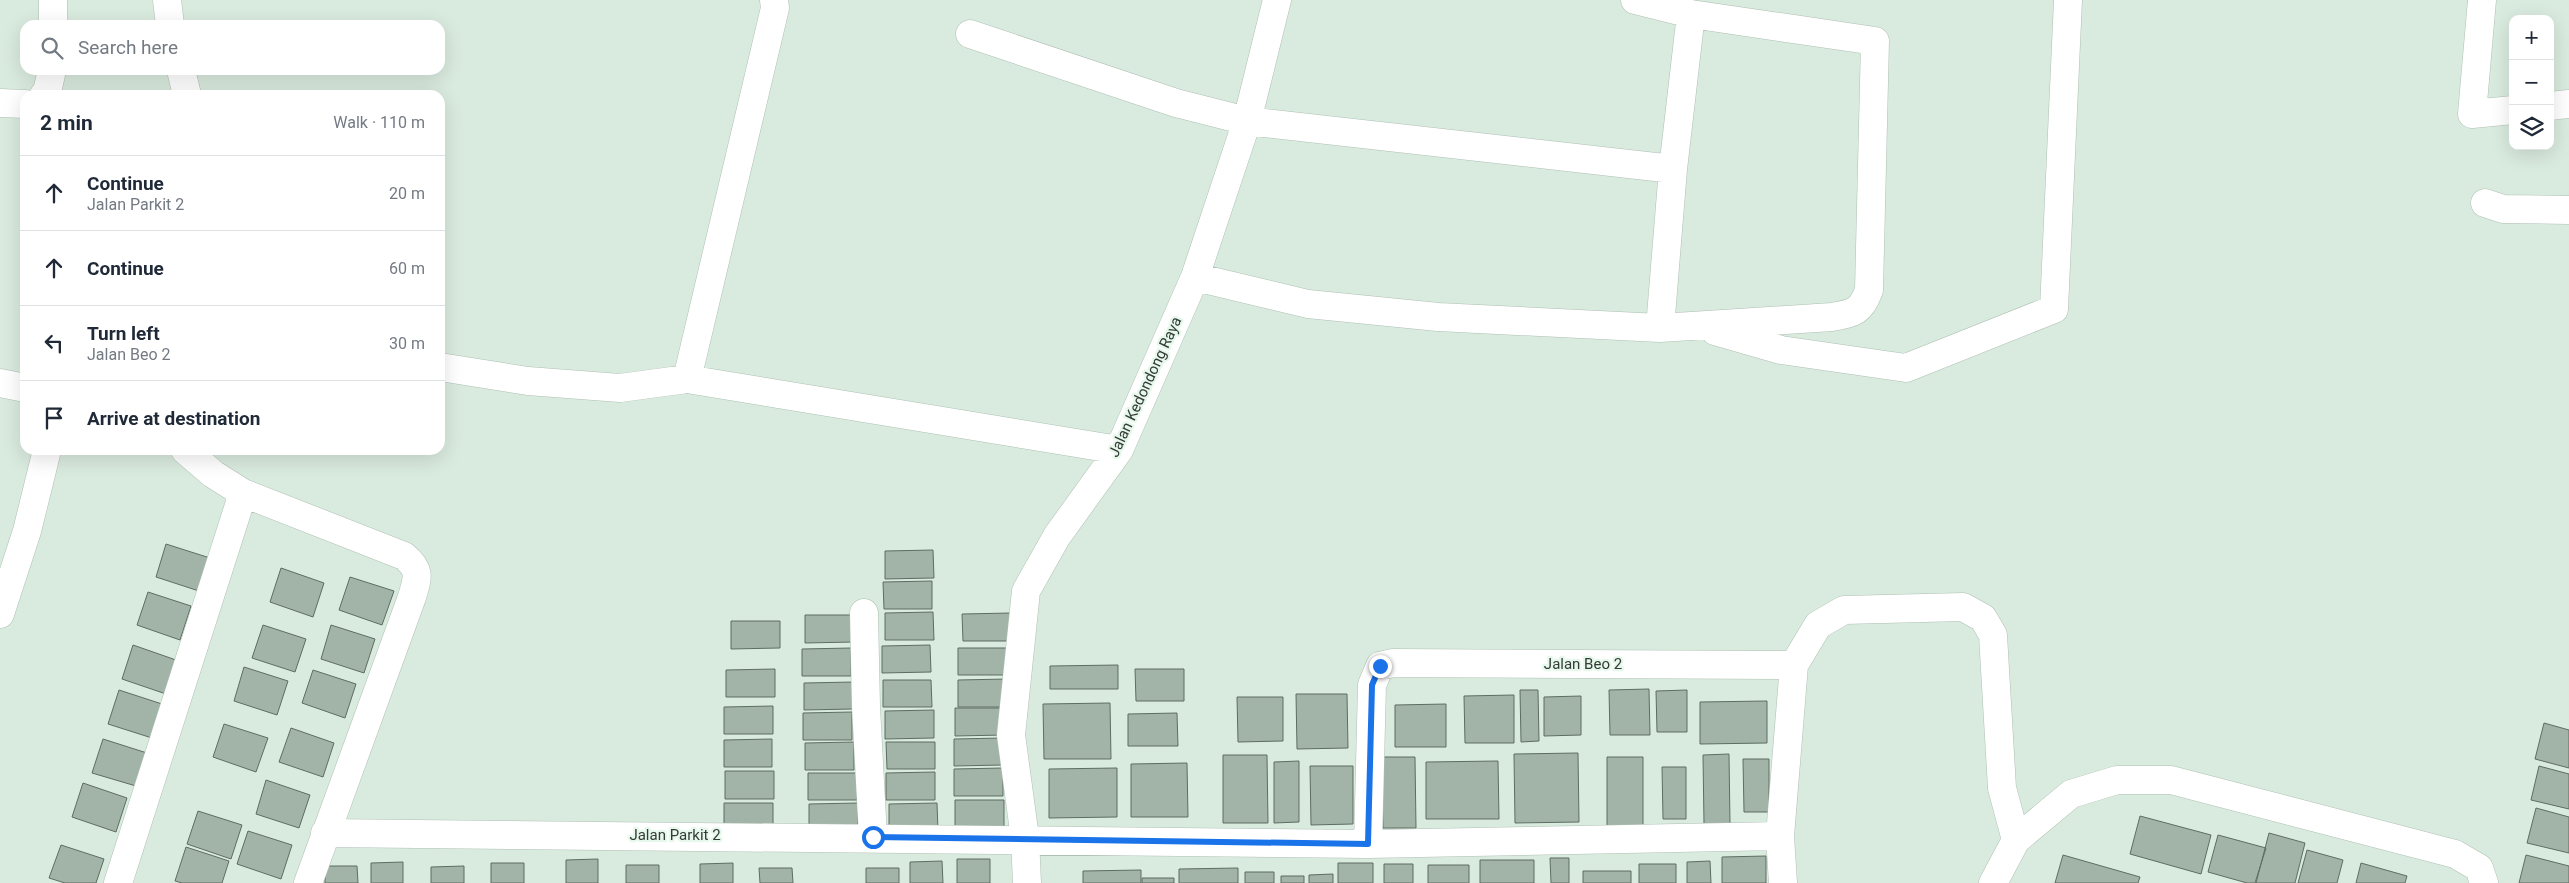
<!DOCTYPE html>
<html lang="en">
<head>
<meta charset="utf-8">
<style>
  body { margin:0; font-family:Roboto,sans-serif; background:#f6f6f7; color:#1f2937 }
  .controls { position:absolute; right:15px; top:15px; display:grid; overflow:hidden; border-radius:10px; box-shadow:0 5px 20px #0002 }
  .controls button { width:45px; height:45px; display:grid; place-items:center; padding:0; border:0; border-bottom:1px solid #e0e1e3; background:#fff; color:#1f2937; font:25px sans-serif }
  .stop { position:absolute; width:15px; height:15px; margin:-11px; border:4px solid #1a73e8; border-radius:50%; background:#fff }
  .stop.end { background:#1a73e8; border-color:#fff; box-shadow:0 1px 5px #0008 }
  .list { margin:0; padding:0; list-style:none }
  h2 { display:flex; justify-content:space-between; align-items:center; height:65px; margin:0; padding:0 20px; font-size:21px }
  h2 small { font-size:16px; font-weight:400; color:#747a83 }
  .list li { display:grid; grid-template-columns:32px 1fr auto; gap:15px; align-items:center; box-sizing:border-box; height:75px; padding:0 20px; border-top:1px solid #e0e1e3 }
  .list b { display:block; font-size:19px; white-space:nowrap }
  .list p { margin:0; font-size:16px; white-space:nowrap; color:#747a83 }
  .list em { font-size:16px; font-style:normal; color:#747a83 }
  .icon { flex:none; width:28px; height:28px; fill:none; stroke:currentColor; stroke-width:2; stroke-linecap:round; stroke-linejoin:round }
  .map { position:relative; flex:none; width:2569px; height:883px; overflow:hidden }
  .search { position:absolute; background:#fff; box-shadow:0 5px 20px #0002; left:20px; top:20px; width:425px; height:55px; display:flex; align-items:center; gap:12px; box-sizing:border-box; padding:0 18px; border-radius:15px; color:#747a83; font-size:19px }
  .panel { position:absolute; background:#fff; box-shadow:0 5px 20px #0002; left:20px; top:90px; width:425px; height:365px; border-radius:15px }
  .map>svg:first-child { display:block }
  .building { fill:#a2b3a7; stroke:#5e6d63 }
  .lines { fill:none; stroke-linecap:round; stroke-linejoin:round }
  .minor-casing { stroke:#afc0b4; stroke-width:29 }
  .minor { stroke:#fff; stroke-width:28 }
  .route { stroke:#1a73e8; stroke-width:6 }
  .labels { text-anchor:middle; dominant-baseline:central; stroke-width:4.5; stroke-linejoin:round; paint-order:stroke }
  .street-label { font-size:15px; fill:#343b36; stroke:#e6f8eb }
</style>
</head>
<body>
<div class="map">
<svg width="2569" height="883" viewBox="0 0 2569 883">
  <rect width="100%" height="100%" fill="#d9eade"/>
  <path class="building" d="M166,544L210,558L199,591L156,577Z
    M933,550L934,578L885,579V551Z
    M281,568L324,583L313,617L270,602Z
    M350,577L394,591L382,625L339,610Z
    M932,581V609H884L883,582Z
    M148,592L191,606L180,640L137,625Z
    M933,612L934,640H885V613Z
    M1011,613V641H963L962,614Z
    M805,615H854V642L805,643Z
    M731,621H780V648L731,649Z
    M263,625L306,639L295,672L252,658Z
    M331,625L375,639L364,673L321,659Z
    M133,645L176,660L166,694L122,679Z
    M930,645L931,672L882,673V646Z
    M851,648V676H802V649Z
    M958,648H1007V675H958Z
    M1118,665V689H1050V666Z
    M244,667L288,681L277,715L234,701Z
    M775,669V697H726V670Z
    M1135,669H1184V701H1136Z
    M313,670L356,684L345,718L302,703Z
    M1007,679V707H958V680Z
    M883,680H931L932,707H883Z
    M853,682V709L804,710V683Z
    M1649,689L1650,735H1610L1609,690Z
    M119,690L162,704L152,738L108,724Z
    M1520,690H1538L1539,741L1521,742Z
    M1687,690V732H1657L1656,691Z
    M1296,694H1347L1348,748L1297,749Z
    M1514,695V743H1465L1464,696Z
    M1581,696V735L1544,736V697Z
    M1237,697H1283V741L1238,742Z
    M1767,701V743L1700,744V702Z
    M1110,703L1111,759H1044L1043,704Z
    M1446,704V747H1395V705Z
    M773,706V734H724V707Z
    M955,708H1003L1004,735L955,736Z
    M934,710V738L885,739V711Z
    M852,712V740H803V713Z
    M1177,713L1178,746H1128V714Z
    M2544,723L2569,730V768L2535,759Z
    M224,724L268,738L256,772L213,757Z
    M291,728L334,743L323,777L279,762Z
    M1002,738L1003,765L954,766V739Z
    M103,739L147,753L136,786L92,773Z
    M772,739V767H724V740Z
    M854,742V770H805V743Z
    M886,742H935V769H887Z
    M1578,753L1579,822L1515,823L1514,754Z
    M1729,754L1730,824H1704L1703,755Z
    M1223,755H1267L1268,823H1223Z
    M1381,757H1415L1416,828H1383Z
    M1607,757H1643V834L1607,835Z
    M1743,759H1769V812H1744Z
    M1299,761V822L1274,823V762Z
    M1498,761L1499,819H1426V762Z
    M1187,763L1188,817H1131V764Z
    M1310,766H1353V824L1311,825Z
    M2539,766L2569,774V809L2531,800Z
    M1662,767H1686V819H1663Z
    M1003,768V796H954V769Z
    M1117,768V817L1049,818V769Z
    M725,771H774V799H725Z
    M935,772V800H886V773Z
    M808,773H857V800H808Z
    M266,780L310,795L299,828L256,814Z
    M83,783L127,798L116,832L72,817Z
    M955,800H1004V828H955Z
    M724,803H773V830H724Z
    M858,803V831H809V804Z
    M937,803L938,831H889V804Z
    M2536,808L2569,817V853L2527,843Z
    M198,811L242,825L231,859L187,844Z
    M2140,816L2211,835L2201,874L2130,854Z
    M248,831L292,845L281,879L237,864Z
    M2269,833L2305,843L2295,883H2256Z
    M2218,835L2266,848L2255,883H2247L2208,872Z
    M61,845L104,859L96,883H65L49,878Z
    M186,847L229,861L222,883H182L175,881Z
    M2307,850L2343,860L2337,883H2298Z
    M2063,855L2140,877L2138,883H2055Z
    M2526,855L2569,866V883H2519Z
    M1766,856V883H1722V857Z
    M1550,858H1569V883H1551Z
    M598,859V883H566V860Z
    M957,859H990V883H957Z
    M1480,860H1534V883H1480Z
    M942,861L943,883H910V862Z
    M1710,861L1711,883H1687V862Z
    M403,862V883H371V863Z
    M491,863H524V883H491Z
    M733,863V883H700V864Z
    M1338,863H1373V883H1338Z
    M2361,863L2407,876L2405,883H2356Z
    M1384,864H1413V883H1384Z
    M1639,864H1676V883H1639Z
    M626,865H659V883H626Z
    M1428,865H1469V883H1428Z
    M325,866H357L358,883H325Z
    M464,866V883H431V867Z
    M759,868H792L793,883H760Z
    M866,868H899V883H866Z
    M1238,868V883H1179V869Z
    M1141,870V883H1083V871Z
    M1583,871H1631V883H1583Z
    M1245,872H1274V883H1245Z
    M1333,874V883H1309V875Z
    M1281,876H1304V883H1281Z
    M1142,878H1174V883H1142Z"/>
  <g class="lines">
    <defs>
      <path id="minor" d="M167,0L170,25
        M1635,0L1691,14L1673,169L1660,328
        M2482,0L2472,114L2513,110
        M53,25V0
        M970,34L1176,103L1247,121L1673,169
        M181,70L187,95
        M44,95L47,92L52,70
        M0,103L25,104
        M2550,106L2569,104
        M2485,203L2503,209L2569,210
        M1195,277L1308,304L1438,317L1660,328L1832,317C1854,313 1861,312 1869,290L1875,41L1691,14
        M1715,331L1781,350L1906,368L2054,309L2068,0
        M440,367L528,381L620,388L687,379L1119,450
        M687,379L775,8L774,0
        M0,383L25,388
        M185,450L213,474L243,493L404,556C421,570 418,577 412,597L308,883
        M864,613L866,707L873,837
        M0,614L27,531L47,450
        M1794,665L1818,625L1844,610L1963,607L1983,618L1993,635L2002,788L2016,840
        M325,833L1368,844L1780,836
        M1368,844L1372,685L1380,666L1393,663L1794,665L1780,836L1783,883
        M118,883L243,493
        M1027,883L1025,838L1011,735L1026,591L1057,536L1119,450L1195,277L1247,121L1277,0
        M1993,883L2016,840L2071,794L2117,780H2171L2455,854L2479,868L2484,883"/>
    </defs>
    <use href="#minor" class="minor-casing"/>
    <use href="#minor" class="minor"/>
  </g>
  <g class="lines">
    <path class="route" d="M873,837L1368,844L1372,685L1380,666"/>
  </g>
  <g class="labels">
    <g class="street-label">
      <text transform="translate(1145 387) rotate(-65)">Jalan Kedondong Raya</text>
      <text x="1583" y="664">Jalan Beo 2</text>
      <text x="675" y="835">Jalan Parkit 2</text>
    </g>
  </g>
</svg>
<div class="controls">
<button>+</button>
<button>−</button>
<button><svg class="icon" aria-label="layers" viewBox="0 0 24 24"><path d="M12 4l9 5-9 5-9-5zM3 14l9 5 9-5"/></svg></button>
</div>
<div class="stop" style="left:873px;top:837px"></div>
<div class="stop end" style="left:1380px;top:666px"></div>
<div class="search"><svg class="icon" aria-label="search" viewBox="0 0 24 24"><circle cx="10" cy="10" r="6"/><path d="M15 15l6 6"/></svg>Search here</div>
<section class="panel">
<h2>2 min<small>Walk · 110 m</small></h2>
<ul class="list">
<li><svg class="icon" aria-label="ahead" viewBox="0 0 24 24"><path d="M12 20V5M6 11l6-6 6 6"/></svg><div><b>Continue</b><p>Jalan Parkit 2</p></div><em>20 m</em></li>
<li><svg class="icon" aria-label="ahead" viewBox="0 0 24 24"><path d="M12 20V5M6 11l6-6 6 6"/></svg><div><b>Continue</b></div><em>60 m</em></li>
<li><svg class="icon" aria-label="left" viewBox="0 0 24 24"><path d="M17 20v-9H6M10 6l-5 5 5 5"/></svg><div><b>Turn left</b><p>Jalan Beo 2</p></div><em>30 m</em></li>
<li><svg class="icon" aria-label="arrive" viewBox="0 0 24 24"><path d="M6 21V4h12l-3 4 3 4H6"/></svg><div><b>Arrive at destination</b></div></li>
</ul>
</section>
</div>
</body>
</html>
